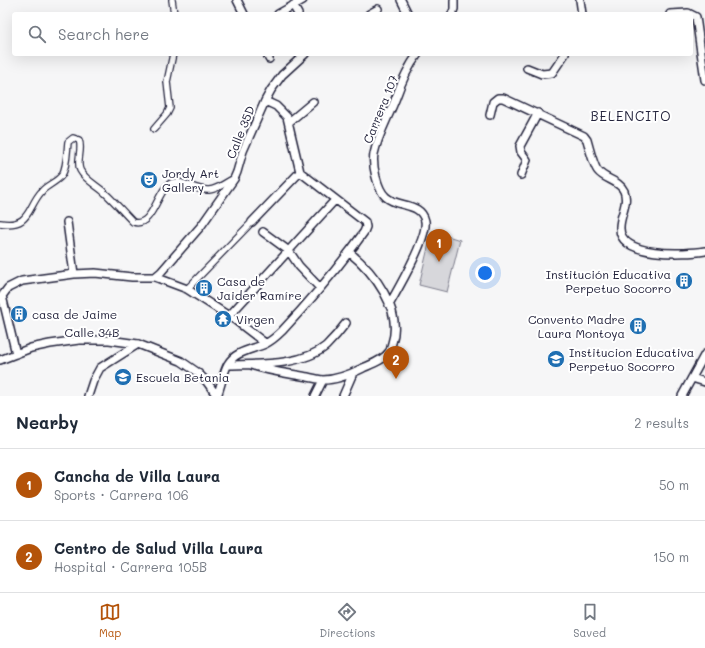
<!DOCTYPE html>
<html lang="en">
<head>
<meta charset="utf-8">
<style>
  body { margin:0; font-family:Mali,sans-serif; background:#f6f6f7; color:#1f2937 }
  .you { position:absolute; left:485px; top:273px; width:14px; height:14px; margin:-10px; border:3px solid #fff; border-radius:50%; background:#1a73e8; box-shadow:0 0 0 6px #1a73e833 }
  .badge { display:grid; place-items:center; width:26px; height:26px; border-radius:50%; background:#b45309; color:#fff; font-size:13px; font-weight:700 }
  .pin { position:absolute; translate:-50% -33px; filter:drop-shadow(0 1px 2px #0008) }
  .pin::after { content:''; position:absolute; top:21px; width:14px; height:12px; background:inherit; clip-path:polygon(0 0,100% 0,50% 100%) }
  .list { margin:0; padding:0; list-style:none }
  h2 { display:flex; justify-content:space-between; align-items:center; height:52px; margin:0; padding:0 16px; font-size:17px }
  h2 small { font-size:13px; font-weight:400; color:#747a83 }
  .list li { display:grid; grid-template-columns:26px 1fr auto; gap:12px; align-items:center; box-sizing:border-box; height:72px; padding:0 16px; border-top:1px solid #e0e1e3 }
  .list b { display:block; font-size:15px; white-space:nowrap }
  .list p { margin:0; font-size:13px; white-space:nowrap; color:#747a83 }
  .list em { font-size:13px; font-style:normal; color:#747a83 }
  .icon { flex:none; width:22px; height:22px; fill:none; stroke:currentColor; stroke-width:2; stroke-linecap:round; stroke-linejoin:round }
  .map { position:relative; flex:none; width:705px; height:396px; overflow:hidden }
  .search { position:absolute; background:#fff; box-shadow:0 4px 16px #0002; left:12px; right:12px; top:12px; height:44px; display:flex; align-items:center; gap:10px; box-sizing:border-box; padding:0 14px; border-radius:4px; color:#747a83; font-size:15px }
  .sheet { height:196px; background:#fff }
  nav { display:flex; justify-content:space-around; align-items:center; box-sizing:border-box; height:56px; border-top:1px solid #e0e1e3; background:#fff; font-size:11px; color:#747a83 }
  nav a { display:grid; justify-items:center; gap:2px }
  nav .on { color:#b45309 }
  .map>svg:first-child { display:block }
  .green { fill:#d7d7db; stroke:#7c7c8b }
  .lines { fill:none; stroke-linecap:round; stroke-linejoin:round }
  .pedestrian-casing { stroke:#22223b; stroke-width:8 }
  .minor-casing { stroke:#22223b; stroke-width:10 }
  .pedestrian { stroke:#fff; stroke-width:5.5 }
  .minor { stroke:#fff; stroke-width:7 }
  .labels { text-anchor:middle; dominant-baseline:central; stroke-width:4; stroke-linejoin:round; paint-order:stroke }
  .street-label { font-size:12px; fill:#22223b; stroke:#fff }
  .poi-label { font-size:12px; fill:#22223b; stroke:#fff; text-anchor:start }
  .neighbourhood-label { font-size:13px; letter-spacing:1px; fill:#22223b; stroke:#fff }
</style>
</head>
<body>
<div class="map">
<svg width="705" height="396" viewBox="0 0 705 396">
  <rect width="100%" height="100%" fill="#f6f6f7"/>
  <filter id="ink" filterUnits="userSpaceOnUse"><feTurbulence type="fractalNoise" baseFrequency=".025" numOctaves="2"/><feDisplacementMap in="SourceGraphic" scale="8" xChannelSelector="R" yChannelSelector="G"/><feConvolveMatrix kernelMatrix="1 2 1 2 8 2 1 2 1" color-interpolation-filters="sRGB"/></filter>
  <g filter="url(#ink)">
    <path class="green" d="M432,231L460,240L447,292L419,285Z"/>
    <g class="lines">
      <defs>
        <path id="pedestrian" d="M172,0L174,14
          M154,129L167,114L170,108L167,82L173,54
          M0,223C31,228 27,207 42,191C47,185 57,182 62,175C67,167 67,151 68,142L73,138L79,140C83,149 76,161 80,170C85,180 98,186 105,193C115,202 124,213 133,222C152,228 157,193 168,185C180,176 193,191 209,190C219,189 224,183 233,179
          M187,289L252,222"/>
        <path id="minor" d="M237,0L244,14
          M401,0L408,14
          M580,0L582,14
          M293,5L298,14
          M278,14L303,0
          M369,14L378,9
          M452,14L454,9V0
          M670,14L688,13L696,17L705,80
          M267,54L269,59
          M527,68L542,74L552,73L565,54
          M265,101L276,106L287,117L300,172
          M490,115L493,102L498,98H503L584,136L587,140C589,147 594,167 598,171C605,180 619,180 624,191C629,203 620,215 620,227C618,258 686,254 705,251
          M289,122L313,102
          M521,175L527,160L521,152L520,146L538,113
          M67,222L74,274
          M252,222L300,172
          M263,232L289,251L299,266L320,288
          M155,277L161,272L201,226L234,179L237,172L243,151L265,101L271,90L282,75L305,54
          M389,305C398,289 428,238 425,221C421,202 398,208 386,197C377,189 372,165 374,154C378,135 388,118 395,100C401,83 407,68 418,54
          M229,316L335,200
          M16,354L2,296L8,288L22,281L74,274L95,273L132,277H155L187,289L235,320L265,343
          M0,360L31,348L50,344L79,340H109L138,344L181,361L197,372L207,382L217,396
          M228,365C258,364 302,366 326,346C333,339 340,331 346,323
          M251,365C268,371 285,373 302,376C308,377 316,379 323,380C337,380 351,374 363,368C372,364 384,360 389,352C391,350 391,346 392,343C403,310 374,272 349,252
          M692,378L705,382
          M88,396L93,381L100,368L138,344
          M217,396C221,386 223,373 228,364C236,351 251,350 265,344C271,341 277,336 282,331C311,300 339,267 364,232L366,227L365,222L300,172
          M315,396L323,380
          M343,396L353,373
          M682,396L705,354"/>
      </defs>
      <use href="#pedestrian" class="pedestrian-casing"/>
      <use href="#minor" class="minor-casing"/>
      <use href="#pedestrian" class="pedestrian"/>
      <use href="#minor" class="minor"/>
    </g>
  </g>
  <defs>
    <symbol id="theatre-disc" viewBox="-11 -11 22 22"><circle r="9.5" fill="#1f6fb2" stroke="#fff"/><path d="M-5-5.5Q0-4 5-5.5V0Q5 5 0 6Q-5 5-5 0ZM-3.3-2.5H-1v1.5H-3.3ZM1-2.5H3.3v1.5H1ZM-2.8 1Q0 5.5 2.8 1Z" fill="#fff"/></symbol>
    <symbol id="building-disc" viewBox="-11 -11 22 22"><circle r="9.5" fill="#1f6fb2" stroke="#fff"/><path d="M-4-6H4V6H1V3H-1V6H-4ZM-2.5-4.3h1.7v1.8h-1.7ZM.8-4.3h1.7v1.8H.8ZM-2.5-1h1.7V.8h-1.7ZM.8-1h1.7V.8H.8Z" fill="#fff"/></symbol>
    <symbol id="temple-disc" viewBox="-11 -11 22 22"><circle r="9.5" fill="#1f6fb2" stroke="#fff"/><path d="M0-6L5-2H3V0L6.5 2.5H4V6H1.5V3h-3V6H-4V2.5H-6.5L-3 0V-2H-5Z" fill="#fff"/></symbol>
    <symbol id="school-disc" viewBox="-11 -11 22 22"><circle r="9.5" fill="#1f6fb2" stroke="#fff"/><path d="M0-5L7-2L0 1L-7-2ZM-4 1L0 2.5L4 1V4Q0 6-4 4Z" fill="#fff"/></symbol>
  </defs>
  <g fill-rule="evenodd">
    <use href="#theatre-disc" x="139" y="170" width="20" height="20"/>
    <use href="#building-disc" x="674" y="271" width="20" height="20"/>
    <use href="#building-disc" x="194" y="278" width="20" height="20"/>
    <use href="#building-disc" x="9" y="304" width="20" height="20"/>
    <use href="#temple-disc" x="213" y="309" width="20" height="20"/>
    <use href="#building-disc" x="628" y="316" width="20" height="20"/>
    <use href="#school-disc" x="546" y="349" width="20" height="20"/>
    <use href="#school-disc" x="113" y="367" width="20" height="20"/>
  </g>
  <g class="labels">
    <g class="street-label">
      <text transform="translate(380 109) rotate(-68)">Carrera 107</text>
      <text transform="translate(240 132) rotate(-68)">Calle 35D</text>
      <text x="92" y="332">Calle 34B</text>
    </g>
    <g class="poi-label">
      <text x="162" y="173">Jordy Art<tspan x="162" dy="14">Gallery</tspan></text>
      <text x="671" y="274" text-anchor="end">Institución Educativa<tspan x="671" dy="14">Perpetuo Socorro</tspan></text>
      <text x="217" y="281">Casa de<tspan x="217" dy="14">Jaider Ramíre</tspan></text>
      <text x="32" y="314">casa de Jaime</text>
      <text x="236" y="319">Virgen</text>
      <text x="625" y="319" text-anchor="end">Convento Madre<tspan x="625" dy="14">Laura Montoya</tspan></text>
      <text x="569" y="352">Institucion Educativa<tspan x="569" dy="14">Perpetuo Socorro</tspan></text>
      <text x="136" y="377">Escuela Betania</text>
    </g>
    <g class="neighbourhood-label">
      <text x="631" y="115">BELENCITO</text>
    </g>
  </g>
</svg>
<div class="you"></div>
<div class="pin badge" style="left:439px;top:262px">1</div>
<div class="pin badge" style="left:396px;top:379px">2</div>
<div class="search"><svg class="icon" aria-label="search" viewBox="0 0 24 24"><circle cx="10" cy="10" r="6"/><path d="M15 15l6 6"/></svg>Search here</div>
</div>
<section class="sheet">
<h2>Nearby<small>2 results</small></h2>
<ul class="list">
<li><span class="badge">1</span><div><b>Cancha de Villa Laura</b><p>Sports · Carrera 106</p></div><em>50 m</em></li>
<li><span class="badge">2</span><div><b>Centro de Salud Villa Laura</b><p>Hospital · Carrera 105B</p></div><em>150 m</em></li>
</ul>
</section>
<nav>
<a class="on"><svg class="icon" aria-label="map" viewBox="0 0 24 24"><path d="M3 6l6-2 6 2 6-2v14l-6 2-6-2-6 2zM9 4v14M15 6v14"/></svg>Map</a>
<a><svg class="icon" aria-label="directions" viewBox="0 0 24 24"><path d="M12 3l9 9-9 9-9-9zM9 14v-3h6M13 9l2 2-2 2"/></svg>Directions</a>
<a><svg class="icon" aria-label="saved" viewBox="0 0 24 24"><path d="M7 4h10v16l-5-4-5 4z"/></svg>Saved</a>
</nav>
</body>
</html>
